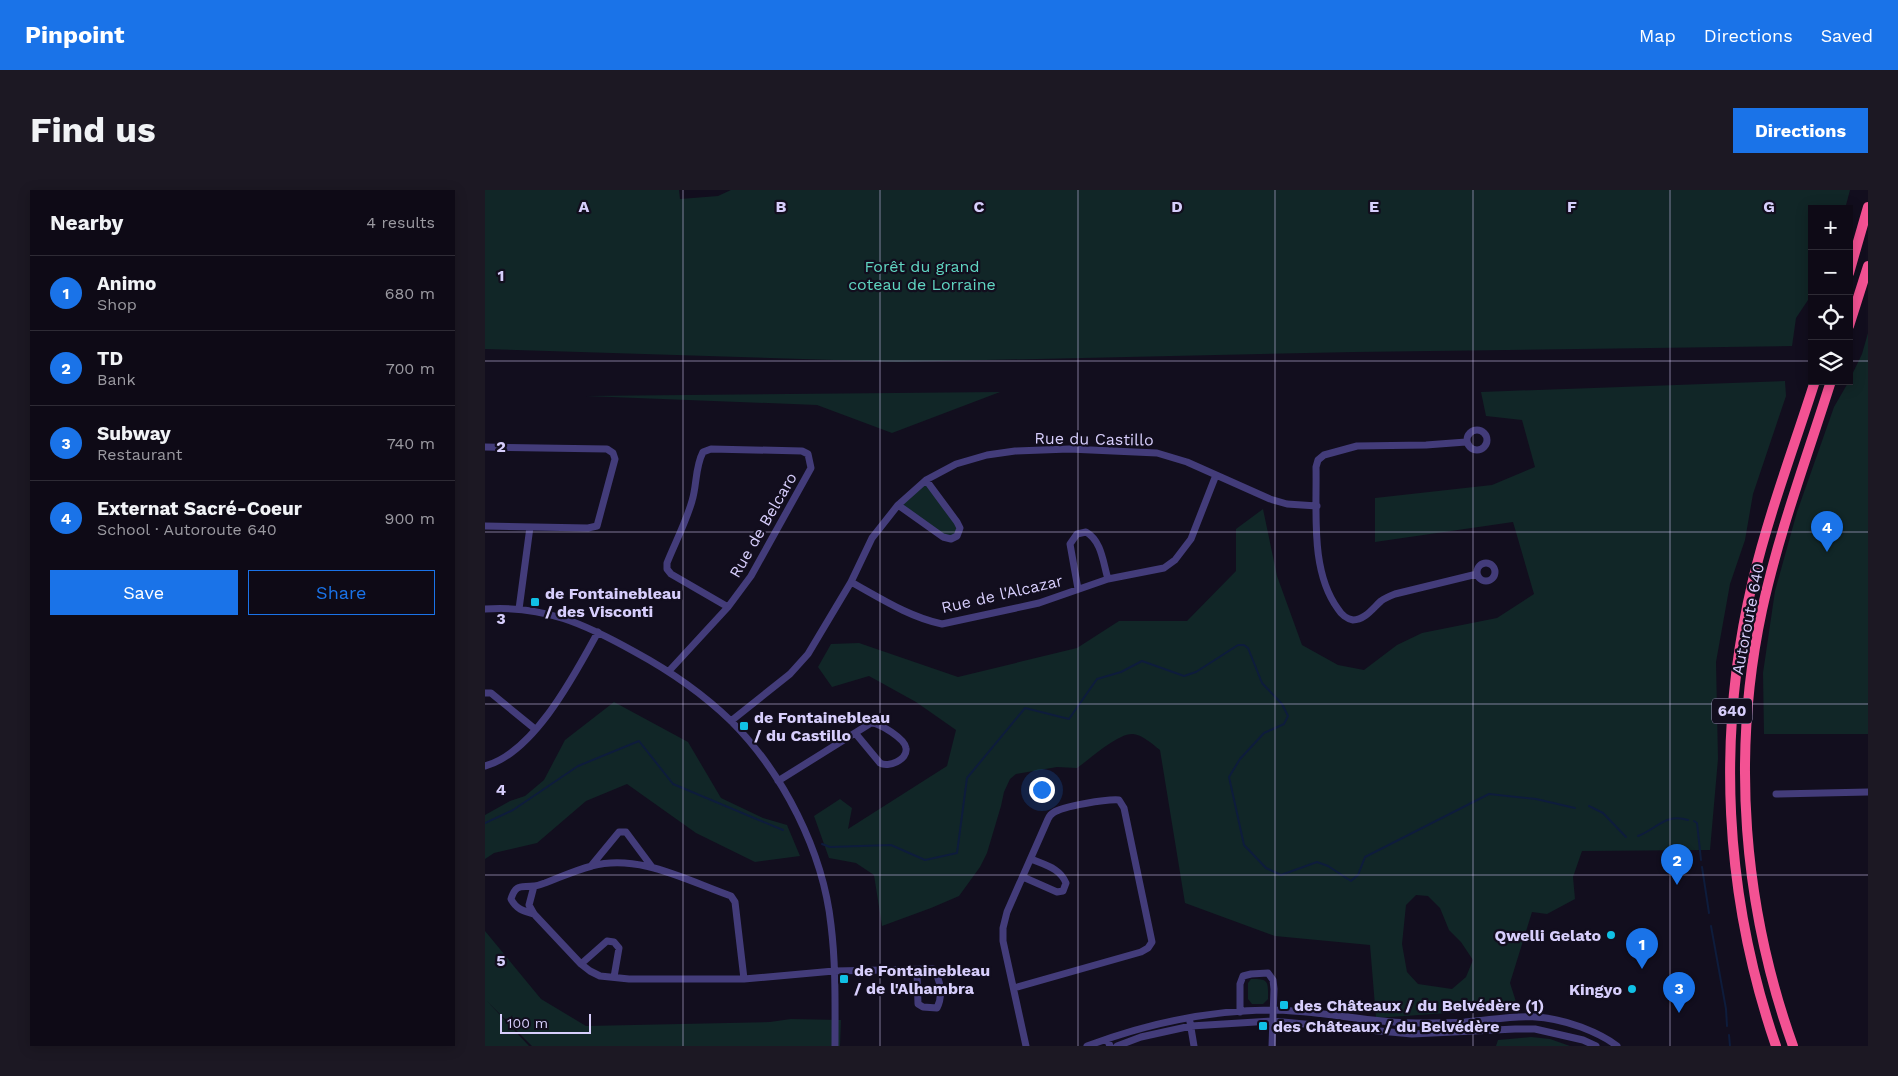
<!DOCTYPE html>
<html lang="en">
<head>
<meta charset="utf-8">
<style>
  body { margin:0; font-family:"Work Sans",sans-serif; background:#1c1823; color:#f1f3f6 }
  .controls { position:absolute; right:15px; top:15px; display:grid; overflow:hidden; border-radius:0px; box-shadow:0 2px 12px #0003 }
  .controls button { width:45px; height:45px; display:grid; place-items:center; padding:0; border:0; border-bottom:1px solid #2e2b35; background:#0e0a16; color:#f1f3f6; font:25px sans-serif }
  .scale { position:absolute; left:15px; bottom:12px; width:91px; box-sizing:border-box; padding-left:5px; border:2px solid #d7cefc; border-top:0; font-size:14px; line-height:18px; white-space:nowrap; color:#d7cefc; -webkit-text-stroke:4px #120e1e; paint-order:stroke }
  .you { position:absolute; left:556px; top:599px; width:18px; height:18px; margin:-12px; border:4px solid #fff; border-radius:50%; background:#1a73e8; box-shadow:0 0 0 8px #1a73e833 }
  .badge { display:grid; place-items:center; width:32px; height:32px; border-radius:50%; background:#1a73e8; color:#fff; font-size:16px; font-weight:700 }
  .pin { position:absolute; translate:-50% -41px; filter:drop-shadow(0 1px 2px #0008) }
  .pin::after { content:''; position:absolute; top:26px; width:18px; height:15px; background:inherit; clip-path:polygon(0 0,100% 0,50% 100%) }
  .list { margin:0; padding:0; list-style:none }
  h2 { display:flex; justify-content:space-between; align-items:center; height:65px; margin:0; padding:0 20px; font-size:21px }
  h2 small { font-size:16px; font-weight:400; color:#9b9aa1 }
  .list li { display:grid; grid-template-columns:32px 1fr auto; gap:15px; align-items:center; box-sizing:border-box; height:75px; padding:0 20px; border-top:1px solid #2e2b35 }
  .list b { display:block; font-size:19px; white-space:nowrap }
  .list p { margin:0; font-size:16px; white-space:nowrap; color:#9b9aa1 }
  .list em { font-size:16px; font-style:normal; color:#9b9aa1 }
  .actions { display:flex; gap:10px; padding:15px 20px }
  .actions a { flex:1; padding:11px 0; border:1px solid #1a73e8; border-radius:0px; text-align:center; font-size:18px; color:#1a73e8 }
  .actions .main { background:#1a73e8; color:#fff }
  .icon { flex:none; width:28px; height:28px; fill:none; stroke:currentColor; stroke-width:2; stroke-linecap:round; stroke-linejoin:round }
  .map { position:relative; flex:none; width:1383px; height:856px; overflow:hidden; border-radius:0px }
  header { display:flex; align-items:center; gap:30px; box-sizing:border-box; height:70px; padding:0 25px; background:#1a73e8; color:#fff }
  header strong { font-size:24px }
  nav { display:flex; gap:28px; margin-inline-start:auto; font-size:18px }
  .intro { display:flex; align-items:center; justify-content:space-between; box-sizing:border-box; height:120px; padding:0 30px }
  h1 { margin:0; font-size:35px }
  .button { padding:12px 22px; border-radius:0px; background:#1a73e8; color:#fff; font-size:18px; font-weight:700 }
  main { display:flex; gap:30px; padding:0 30px }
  aside { flex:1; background:#0e0a16; border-radius:0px; box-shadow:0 2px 12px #0003 }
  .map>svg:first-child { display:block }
  .green { fill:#112627; fill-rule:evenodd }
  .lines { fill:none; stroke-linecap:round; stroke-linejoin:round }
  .stream { stroke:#0e1c3c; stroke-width:2 }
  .minor { stroke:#433c7a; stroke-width:7 }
  .highway { stroke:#f35293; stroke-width:10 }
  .grid { fill:none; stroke:#d7cefc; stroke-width:1; stroke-opacity:0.55 }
  .poi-dot { fill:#10c0e5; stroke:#120e1e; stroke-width:2 }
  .labels { text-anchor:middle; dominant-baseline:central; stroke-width:4.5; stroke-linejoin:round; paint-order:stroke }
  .shield { fill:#120e1e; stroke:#9c94b9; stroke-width:1 }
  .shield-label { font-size:15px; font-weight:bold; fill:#d7cefc }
  .park-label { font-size:16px; fill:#60d5c1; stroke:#120e1e }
  .street-label { font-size:16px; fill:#d7cefc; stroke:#120e1e }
  .poi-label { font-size:16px; font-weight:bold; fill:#d7cefc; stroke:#120e1e; text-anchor:start }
  .grid-label { font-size:16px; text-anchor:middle; font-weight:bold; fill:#d7cefc; stroke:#120e1e; stroke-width:4.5; stroke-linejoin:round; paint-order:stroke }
</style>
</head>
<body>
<header>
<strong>Pinpoint</strong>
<nav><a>Map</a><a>Directions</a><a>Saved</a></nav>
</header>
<div class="intro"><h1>Find us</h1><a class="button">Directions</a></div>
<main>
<aside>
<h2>Nearby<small>4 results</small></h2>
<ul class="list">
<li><span class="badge">1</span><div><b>Animo</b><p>Shop</p></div><em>680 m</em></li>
<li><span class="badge">2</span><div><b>TD</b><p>Bank</p></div><em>700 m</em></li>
<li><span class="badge">3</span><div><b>Subway</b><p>Restaurant</p></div><em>740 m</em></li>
<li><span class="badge">4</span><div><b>Externat Sacré-Coeur</b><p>School · Autoroute 640</p></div><em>900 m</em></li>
</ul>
<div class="actions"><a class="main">Save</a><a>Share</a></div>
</aside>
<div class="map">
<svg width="1383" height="856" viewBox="0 0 1383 856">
  <rect width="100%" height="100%" fill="#120e1e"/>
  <path class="green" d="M0,0H194L195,9L233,6L246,0H1365L1360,19H1327V104L1311,128L1307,156L870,162L413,172L0,159Z
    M1383,143V544H1279L1278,483L1290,401L1312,322L1349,217L1364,191L1377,164Z
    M1300,191L1301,206L1268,304L1260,350L1245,394L1231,472L1233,569L1225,660L1097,661L1088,687L1090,709L1062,724L1047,722L1025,793L1033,818L891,828L885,755L790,746L700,713L675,560C667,554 658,545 648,544C633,543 605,569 592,578L572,577L531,584L525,589L519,602L516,616L502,663L495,677L474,706L446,718L397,736L389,685L371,673L344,668L329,626L355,609L367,618L363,639L462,576L471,540L431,512L384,486L347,497L333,477L346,454L374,453L473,487L592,458L634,431H702L751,381V339L778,319L792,386L817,455L853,475L879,480L912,455L937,443L1012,428L1049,404L1028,332L890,352V308L1007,295L1050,277L1037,230L1001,226L996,202ZM931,705L943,706L955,718L964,740L976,752L988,770L981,787L967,799L933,794L922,782L917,754L921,715Z
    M515,202L407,243L332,215L101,206Z
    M441,290L475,338L466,349L413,315Z
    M129,512L203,552L236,608L278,628L302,635L315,666L270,672L211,643L142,594L101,611L52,653L9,663L0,669V625L25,611L40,606L59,590L80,550Z
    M0,741L56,809L101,836L285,832L306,829L356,830L355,856H47L2,811L44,856H0Z
    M766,789C785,788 783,793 783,809L778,814H767L763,809V793Z
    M1046,847L1065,849L1085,856H1011L1013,850Z"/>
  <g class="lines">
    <path class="stream" d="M1104,616L1118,623L1141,647
      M1209,631L1212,633L1216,670
      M0,633L28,620L93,576L154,551L188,594L298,640
      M1153,646C1172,639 1180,623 1203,630
      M337,654L345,657L406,655L440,670L472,663L482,588L540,518L584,529L612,489L636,482L657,471L699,486L711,482L753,455H759L763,458L777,493L797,514L803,526L799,534L779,543L755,569L744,587L759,655L781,678L796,685L832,672L843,676L866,691L873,685L880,667L1004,604L1051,609L1090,618
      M1217,677L1224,723
      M1226,736L1241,819L1242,836
      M1244,845L1245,856"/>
    <path class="minor" d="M982 250a10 10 0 1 1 20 0a10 10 0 1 1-20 0Z
      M981,252L941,255L872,256L839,265L833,270L831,277C832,322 825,381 853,419C856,424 862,429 868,430C880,430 888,418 896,411C900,408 905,406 910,404L992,384
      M0,257L122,259L128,263L130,269L112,336L103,338L0,336
      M413,315L458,347L466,349L472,346L475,338L472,332L441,290
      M992 382a9 9 0 1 1 18 0a9 9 0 1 1-18 0Z
      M366,392C395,408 424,427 457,434L554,413L623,389L679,378L690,370L706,349L731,285
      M593,399L585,354L592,344L601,342C617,351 618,373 623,389
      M0,419C59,415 100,434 150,462C185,481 217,503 246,531C298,583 338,661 346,735C351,775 350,816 350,856
      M34,419L45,337
      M184,481L243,417L266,386L326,278L323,264L317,261L226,259L218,262C210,277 212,295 207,311C201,332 190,353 182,373V379L186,384L243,417
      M0,503H6L50,539
      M246,531L305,484L323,464L366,392L387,348L413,315L441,290L471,274L502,265L530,261L584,259L672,263L702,272L785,309L802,314L832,316
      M0,576C49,563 90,484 113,442
      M293,591L386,533C395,533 420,549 421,558C423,570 403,578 395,573L371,544
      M1291,604L1383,602
      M106,676L134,642H141L167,677
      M538,687L572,702L578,701L581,693C575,678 560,675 546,669
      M49,696L44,715L49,724L96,774L105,781L115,786L144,789H259L349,781L448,779C456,790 458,806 452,818L438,817L433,814L432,780
      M49,724C38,721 31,719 26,709C31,693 36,698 49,696C53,696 57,694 60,693C76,687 91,680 107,676C153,663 203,691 246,706L250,712L259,789
      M96,774L122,751L129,752L134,758L129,787
      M529,798L656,762L663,758L667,752L639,618L634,610C623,609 577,616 568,623C566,624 564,627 563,629L522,722L518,738V751L541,856
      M755,822V794L758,786L766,784L783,783L788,790L789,799L787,856
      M705,832L709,856
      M622,849L625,856
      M602,856C661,834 724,820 787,820C835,820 883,833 931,833C947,833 964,833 980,832C1026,828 1049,820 1096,837C1109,842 1121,847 1132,856
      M632,856L656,847L706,836L787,831L927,844L1030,839H1050L1098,850L1111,856"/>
    <path class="highway" d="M1364,83L1383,17
      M1364,136L1383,76
      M1291,856C1239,705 1231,545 1268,390C1284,323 1309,257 1330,191
      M1308,856C1258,716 1246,565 1277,420C1294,342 1322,267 1346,191"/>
  </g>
  <path class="grid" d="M198,0V856M395,0V856M593,0V856M790,0V856M988,0V856M1185,0V856M0,171H1327M1364,171H1383M0,342H1383M0,514H1383M0,685H1383"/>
  <g class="poi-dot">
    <rect x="45" y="407" width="10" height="10" rx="2.5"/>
    <rect x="254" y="531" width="10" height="10" rx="2.5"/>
    <circle cx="1126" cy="745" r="5"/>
    <rect x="354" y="784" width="10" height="10" rx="2.5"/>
    <circle cx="1147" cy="799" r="5"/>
    <rect x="794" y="810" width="10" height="10" rx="2.5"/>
    <rect x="773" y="831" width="10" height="10" rx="2.5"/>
  </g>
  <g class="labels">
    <rect class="shield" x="1227" y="508.5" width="40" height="25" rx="4"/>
    <g class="shield-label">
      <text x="1247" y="521">640</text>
    </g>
    <g class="park-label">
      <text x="437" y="76">Forêt du grand<tspan x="437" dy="18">coteau de Lorraine</tspan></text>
    </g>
    <g class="street-label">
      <text transform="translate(609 249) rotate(1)">Rue du Castillo</text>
      <text transform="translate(278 335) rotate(-60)">Rue de Belcaro</text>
      <text transform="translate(517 404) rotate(-13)">Rue de l'Alcazar</text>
      <text transform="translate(1263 429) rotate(-79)">Autoroute 640</text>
    </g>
    <g class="poi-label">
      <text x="60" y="403">de Fontainebleau<tspan x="60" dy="18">/ des Visconti</tspan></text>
      <text x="269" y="527">de Fontainebleau<tspan x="269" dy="18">/ du Castillo</tspan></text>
      <text x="1116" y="745" text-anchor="end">Qwelli Gelato</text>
      <text x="369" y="780">de Fontainebleau<tspan x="369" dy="18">/ de l'Alhambra</tspan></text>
      <text x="1137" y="799" text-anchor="end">Kingyo</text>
      <text x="809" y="815">des Châteaux / du Belvédère (1)</text>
      <text x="788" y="836">des Châteaux / du Belvédère</text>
    </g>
  </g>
  <g class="grid-label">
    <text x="99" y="22">A</text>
    <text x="296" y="22">B</text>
    <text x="494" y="22">C</text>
    <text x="692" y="22">D</text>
    <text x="889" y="22">E</text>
    <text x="1087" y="22">F</text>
    <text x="1284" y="22">G</text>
    <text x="16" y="91">1</text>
    <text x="16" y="262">2</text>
    <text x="16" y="434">3</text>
    <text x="16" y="605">4</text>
    <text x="16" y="776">5</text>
  </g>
</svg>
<div class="controls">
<button>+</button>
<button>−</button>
<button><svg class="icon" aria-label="locate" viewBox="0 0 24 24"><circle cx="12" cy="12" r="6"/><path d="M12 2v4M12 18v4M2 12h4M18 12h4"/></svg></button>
<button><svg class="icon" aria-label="layers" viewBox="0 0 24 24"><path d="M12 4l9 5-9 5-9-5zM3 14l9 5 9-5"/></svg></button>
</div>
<div class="scale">100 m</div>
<div class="you"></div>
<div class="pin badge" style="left:1157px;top:779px">1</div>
<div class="pin badge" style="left:1192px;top:695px">2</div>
<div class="pin badge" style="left:1194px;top:823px">3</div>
<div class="pin badge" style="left:1342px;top:362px">4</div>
</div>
</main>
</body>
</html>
